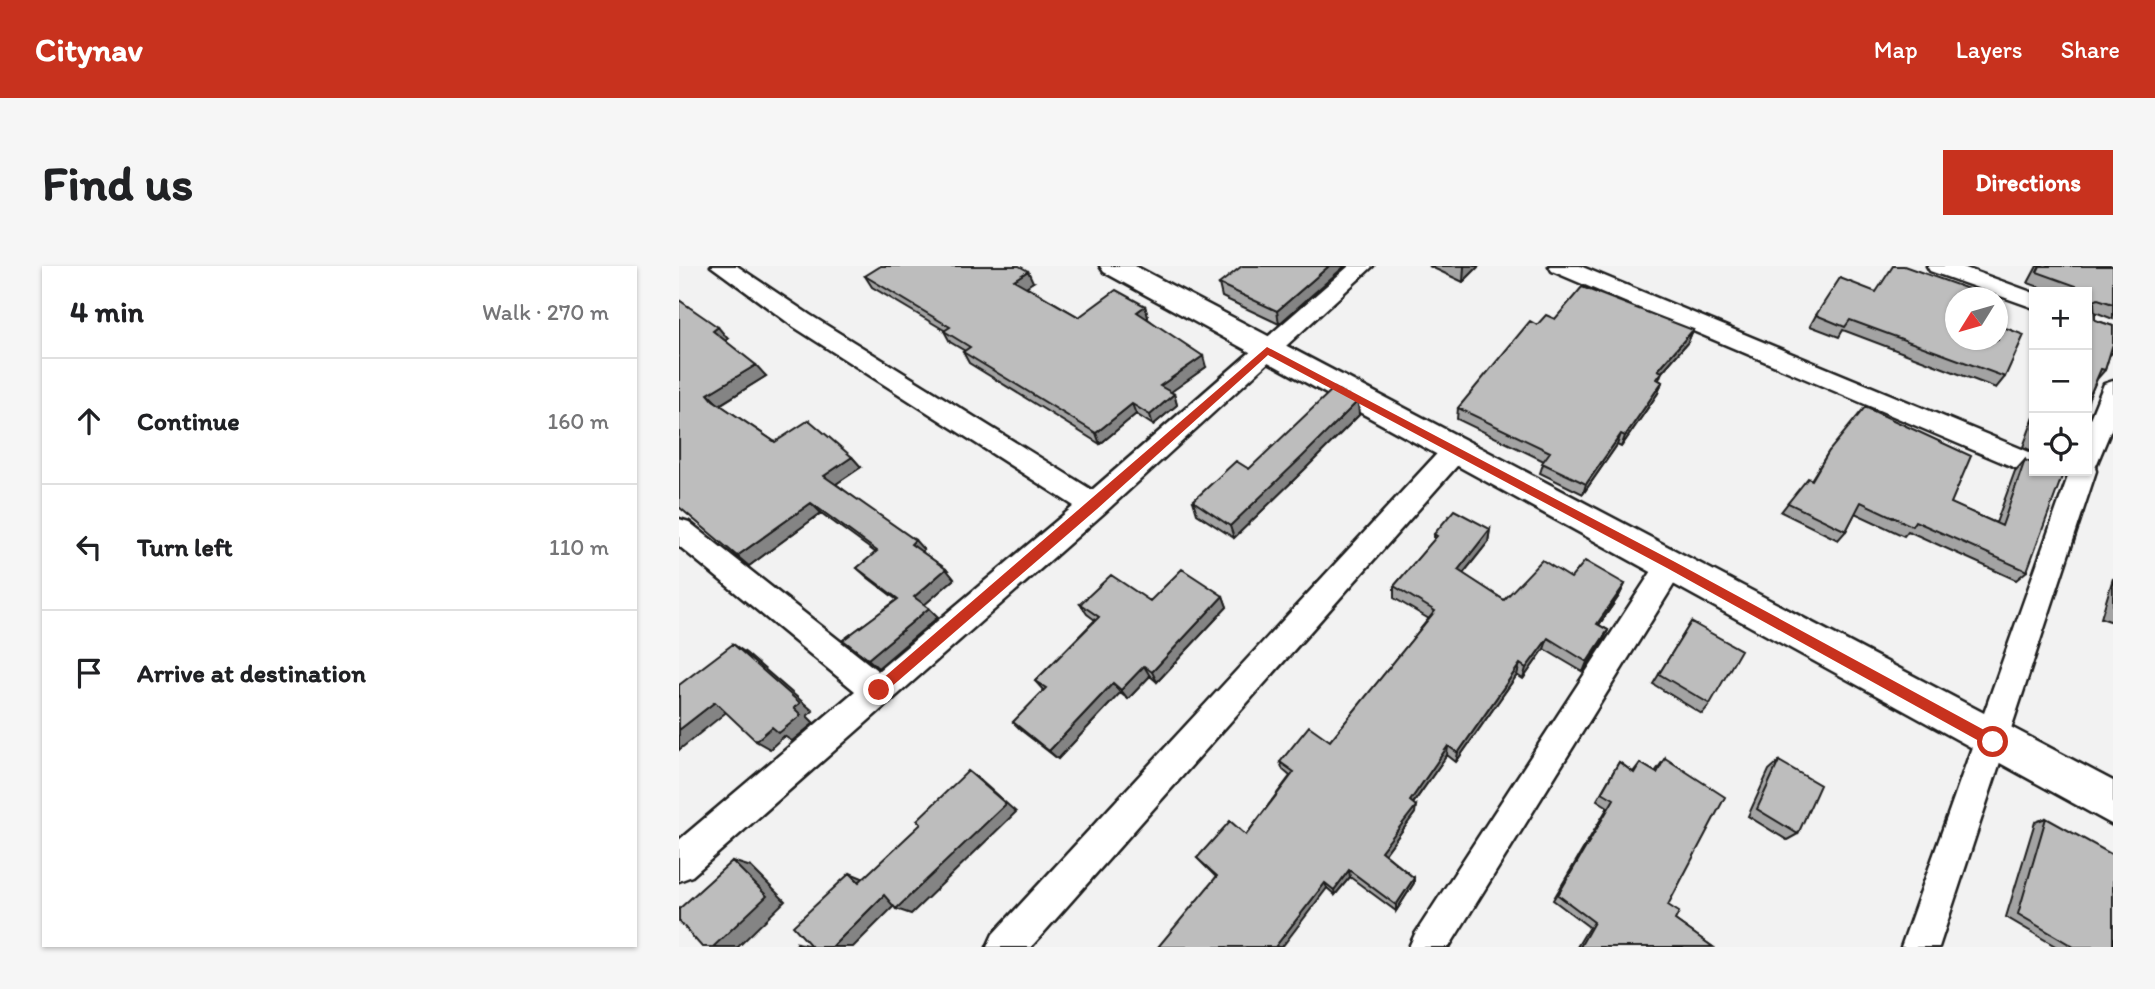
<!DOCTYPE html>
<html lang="en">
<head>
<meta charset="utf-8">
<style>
  body { margin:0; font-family:Itim,sans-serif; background:#f6f6f6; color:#202124 }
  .controls { position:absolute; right:21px; top:21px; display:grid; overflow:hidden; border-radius:0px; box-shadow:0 2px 5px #0004 }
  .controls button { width:63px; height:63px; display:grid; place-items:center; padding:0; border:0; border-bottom:2px solid #e0e0e0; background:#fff; color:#202124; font:35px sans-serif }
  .compass { position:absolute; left:1266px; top:21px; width:63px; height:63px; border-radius:50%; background:#fff; box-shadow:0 2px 5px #0004; rotate:233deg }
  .stop { position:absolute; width:21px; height:21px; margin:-16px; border:5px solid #c8321e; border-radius:50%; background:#fff }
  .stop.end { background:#c8321e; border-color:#fff; box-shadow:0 2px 7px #0008 }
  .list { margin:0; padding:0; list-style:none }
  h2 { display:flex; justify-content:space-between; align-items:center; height:91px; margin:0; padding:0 28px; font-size:30px }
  h2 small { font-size:23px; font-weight:400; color:#757577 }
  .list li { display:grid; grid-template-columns:46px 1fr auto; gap:21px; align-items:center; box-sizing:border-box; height:126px; padding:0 28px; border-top:2px solid #e0e0e0 }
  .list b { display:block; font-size:26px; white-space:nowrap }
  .list em { font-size:23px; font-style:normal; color:#757577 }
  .icon { flex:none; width:38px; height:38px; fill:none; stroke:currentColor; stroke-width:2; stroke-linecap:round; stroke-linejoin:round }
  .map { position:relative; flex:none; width:1434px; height:681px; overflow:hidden; border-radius:0px }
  header { display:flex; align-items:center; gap:42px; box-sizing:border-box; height:98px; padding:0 35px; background:#c8321e; color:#fff }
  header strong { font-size:33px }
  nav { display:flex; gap:38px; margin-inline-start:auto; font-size:24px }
  .intro { display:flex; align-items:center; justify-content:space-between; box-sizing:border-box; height:168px; padding:0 42px }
  h1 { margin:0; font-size:49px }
  .button { padding:18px 32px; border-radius:0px; background:#c8321e; color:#fff; font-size:24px; font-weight:700 }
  main { display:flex; gap:42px; padding:0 42px }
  aside { flex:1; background:#fff; border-radius:0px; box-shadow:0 2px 5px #0004 }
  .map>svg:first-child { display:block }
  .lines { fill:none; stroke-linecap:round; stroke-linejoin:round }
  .minor-casing { stroke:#1c1c1c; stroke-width:5 }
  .tertiary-casing { stroke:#1c1c1c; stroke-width:5 }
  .minor { fill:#fff; fill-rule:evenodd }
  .tertiary { fill:#fff; fill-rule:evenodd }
  .wall { fill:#a3a3a3; stroke:#1c1c1c; stroke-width:2 }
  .shaded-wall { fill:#848484; stroke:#1c1c1c; stroke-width:2 }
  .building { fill:#bdbdbd; stroke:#1c1c1c; stroke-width:2 }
  .route { fill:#c8321e }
</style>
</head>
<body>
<header>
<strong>Citynav</strong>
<nav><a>Map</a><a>Layers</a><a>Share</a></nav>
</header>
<div class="intro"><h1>Find us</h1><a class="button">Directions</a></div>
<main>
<aside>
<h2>4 min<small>Walk · 270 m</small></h2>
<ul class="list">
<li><svg class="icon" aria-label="ahead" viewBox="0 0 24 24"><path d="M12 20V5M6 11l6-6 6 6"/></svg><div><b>Continue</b></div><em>160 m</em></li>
<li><svg class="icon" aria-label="left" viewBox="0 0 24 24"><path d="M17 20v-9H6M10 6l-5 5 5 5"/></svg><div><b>Turn left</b></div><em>110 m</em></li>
<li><svg class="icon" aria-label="arrive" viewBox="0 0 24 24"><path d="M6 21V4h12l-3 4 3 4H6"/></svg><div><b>Arrive at destination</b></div></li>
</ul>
</aside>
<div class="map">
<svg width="1434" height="681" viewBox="0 0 1434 681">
  <rect width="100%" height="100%" fill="#f2f2f2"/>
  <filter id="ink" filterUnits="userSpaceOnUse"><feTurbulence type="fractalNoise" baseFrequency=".0143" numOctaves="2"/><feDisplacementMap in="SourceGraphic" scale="14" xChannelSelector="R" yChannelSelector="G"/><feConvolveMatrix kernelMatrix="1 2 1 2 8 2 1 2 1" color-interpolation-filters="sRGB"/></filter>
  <g filter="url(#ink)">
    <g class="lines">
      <defs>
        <path id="minor" d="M32,0H58L131,49L413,224L670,0H694L425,247L13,610L0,615V574L176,425L0,280V253L10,256L199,405L395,240L115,61Z
          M870,0H901L1355,188V205H1365L1355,209L1346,206L873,5Z
          M1248,0H1281L1355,27V42L1251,5Z
          M1434,115V159L1416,202L1417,205L1260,681H1222L1391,205H1408V160L1425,118Z
          M776,175L785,178L789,185L785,192L352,681H308L314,668L767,178Z
          M992,287L1002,291L1006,299L1002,307L770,681H730L736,668L982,291Z"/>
        <path id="tertiary" d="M421,0H456L1434,515V559L425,6Z"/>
      </defs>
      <use href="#minor" class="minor-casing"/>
      <use href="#tertiary" class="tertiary-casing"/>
      <use href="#minor" class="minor"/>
      <use href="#tertiary" class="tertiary"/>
    </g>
    <path class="wall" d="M666,0L600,58L543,31L540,18Z
      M750,0H800L784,16Z
      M1358,0H1434V53L1416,46V54L1434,60V86L1430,90L1426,104L1418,113L1410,131L1408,26H1374L1349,17Z
      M186,10L354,16L347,20L400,51L466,40L469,51L468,52L527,101L491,126L495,128L498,139L474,159L457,148L421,178L290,97L284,86L286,85L271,76L265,65V64L193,21Z
      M1197,26L1277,32L1326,111L1317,122L1164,64L1160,71L1131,60L1137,49Z
      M0,34L49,73L46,75L87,110L41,139L96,176L173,191L182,201L157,218L245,284L243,286L267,303L275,313L245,339L259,351L199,402L164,374L218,334L188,311L178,302L197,287L142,247L70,300L58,290Z
      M876,53L1014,64L1009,76L983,106L980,114L983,116L979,127L942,181L938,179L904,228L861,207L865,195L778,153L779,142L858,59Z
      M680,149L625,204L555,272L518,248L514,235L570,203Z
      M1355,151V186L1344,181Z
      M1150,185L1317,257L1336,205L1346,194L1348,305L1337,314L1229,265L1225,270L1176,247L1167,265L1159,274L1102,246L1109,237L1132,214Z
      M811,263L809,276L784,308L825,334L892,312L946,318L940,330L920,359L929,364L924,375L904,406L865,383L844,413L838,409L777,496L768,489L734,538L736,547L706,588L735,612V617L717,645L671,611L656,629L648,622L537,611L518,592L567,569L611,510L604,504L601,496L651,475L750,353L715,332V320L755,274V268Z
      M1434,312V356L1422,352Z
      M544,330L548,341L478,416L471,410L449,433L441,427L379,493L343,465L334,456L365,425L356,415L416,354L408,348L401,338Z
      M1012,356L1031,438L1023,448L974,418Z
      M986,492L989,639L996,654L1034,681H898L910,661L874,634L929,541L918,534L940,496L954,506L961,497L976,506Z
      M1100,495L1119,568L1108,574L1069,550L1090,504Z
      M1367,552L1434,681H1378L1327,651L1356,556Z"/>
    <path class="shaded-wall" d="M650,0H666L600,58L598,45Z
      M786,0H800L784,16L785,1Z
      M349,5L354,16L341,25L335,14Z
      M466,40L469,51L462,57L458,46Z
      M39,61L49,73L44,76L34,65Z
      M1014,64L1009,76L975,115L979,104Z
      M524,90L527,101L485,131L481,120Z
      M77,99L87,110L40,139L29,128Z
      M983,116L979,127L942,181L946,170Z
      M495,128L498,139L474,159L471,149Z
      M679,135L680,149L625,204L555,272L551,260Z
      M453,138L457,148L421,178L417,167Z
      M942,168L938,179L904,228L907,218Z
      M173,191L182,201L154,220L145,210Z
      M132,237L142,247L70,300L58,290Z
      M811,263L809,276L777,316L779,304Z
      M236,274L245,284L241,287L232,278Z
      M267,303L275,313L244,340L235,331Z
      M946,318L940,330L913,369L918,358Z
      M544,330L548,341L478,416L473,406Z
      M250,342L259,351L199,402L189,393Z
      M929,364L924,375L904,406L908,396Z
      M869,372L865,383L844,413L847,402Z
      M54,378L67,387L134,445L128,450L135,457L113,475L105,470L91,483L77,475Z
      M841,398L838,409L777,496L779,487Z
      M465,400L471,410L449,433L442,424Z
      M434,417L441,427L379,493L370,485Z
      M36,436L50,444L0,484V464Z
      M769,480L768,489L730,543L731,535Z
      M289,505L301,514L337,546L232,648L217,643Z
      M737,540L736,547L703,592L702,585Z
      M53,595L72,601L106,635L59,681H34Z
      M670,604L671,611L656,629L655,624Z
      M171,607L186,613L180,616Z
      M735,612V617L717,645V639Z
      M646,617L648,622L603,681H596Z
      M205,629L220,635L174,681H153Z
      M119,677L137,681H123Z"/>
    <path class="building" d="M202,0H340L349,5L335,14L400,51L437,24L466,40L458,46L524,90L481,120L495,128L471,149L453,138L417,167L284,86L291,81L265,65L271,61L186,10Z
      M563,0H650L598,45L540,18Z
      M1214,0H1225L1298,26L1295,32H1277V74H1319V59L1345,69L1326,111L1171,54L1166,61L1137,49L1161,12L1197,26Z
      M1361,0H1434V38L1419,33L1415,35L1416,54L1434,60V82L1433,81L1426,104L1422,103L1410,131L1408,139V26H1398L1400,21L1358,6Z
      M903,21L1014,64L979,104L983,106L978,113L983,116L946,170L942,168L907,218L863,197L871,186L779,142L851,55L858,59L867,49L876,53Z
      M0,34L39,61L34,65L77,99L29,128L34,134L96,176L130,154L173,191L145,210L236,274L232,278L267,303L235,331L250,342L189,393L164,374L219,333L178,302L198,285L132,237L58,290L0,241Z
      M655,122L679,135L623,191L551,260L514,235L557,195L570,203Z
      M1186,141L1292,190L1272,237L1323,260L1346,194L1355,198V205H1385L1348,305L1236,255L1233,260L1182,236L1167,265L1109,237L1129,212L1133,214L1150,185Z
      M775,244L811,263L779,304L825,334L863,294L892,312L906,295L946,318L918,358L929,364L908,396L869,372L847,402L841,398L779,487L769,480L731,535L737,540L702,585L735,612L717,639L670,604L655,624L646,617L596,681H479L538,610L518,592L551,555L567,569L615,506L601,496L630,460L651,475L756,345L715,320L758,270L755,268Z
      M503,303L544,330L473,406L465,400L442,424L434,417L370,485L334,456L367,422L356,415L420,351L401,338L432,309L471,335Z
      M1012,356L1062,384L1031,438L980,408Z
      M54,378L121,437L115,442L122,449L100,467L93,461L77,475L36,436L0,464V419Z
      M986,492L1046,531L989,639L1000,646L996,654L1034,681H901L915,656L879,629L935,533L923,526L940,496L955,507L961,497L978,507Z
      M1100,495L1141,519L1119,568L1078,543Z
      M289,505L327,538L217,643L205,629L153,681H133L114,660L171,607L180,616L242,558L238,554Z
      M1367,552L1434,589V681H1395L1339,648Z
      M53,595L88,630L34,681H23L0,655V643Z
      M119,677L123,681H115Z"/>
  </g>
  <path class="route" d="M588,81L996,296L1318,471V480H1309L988,302L589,89L418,243L204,428H195V420Z"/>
</svg>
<div class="controls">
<button>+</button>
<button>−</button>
<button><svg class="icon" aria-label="locate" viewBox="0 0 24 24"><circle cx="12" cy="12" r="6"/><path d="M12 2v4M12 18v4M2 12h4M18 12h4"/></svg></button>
</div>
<svg class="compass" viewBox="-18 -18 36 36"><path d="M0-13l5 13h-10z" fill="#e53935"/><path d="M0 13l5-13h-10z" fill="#757577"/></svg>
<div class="stop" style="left:1314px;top:476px"></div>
<div class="stop end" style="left:200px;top:424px"></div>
</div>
</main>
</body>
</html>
